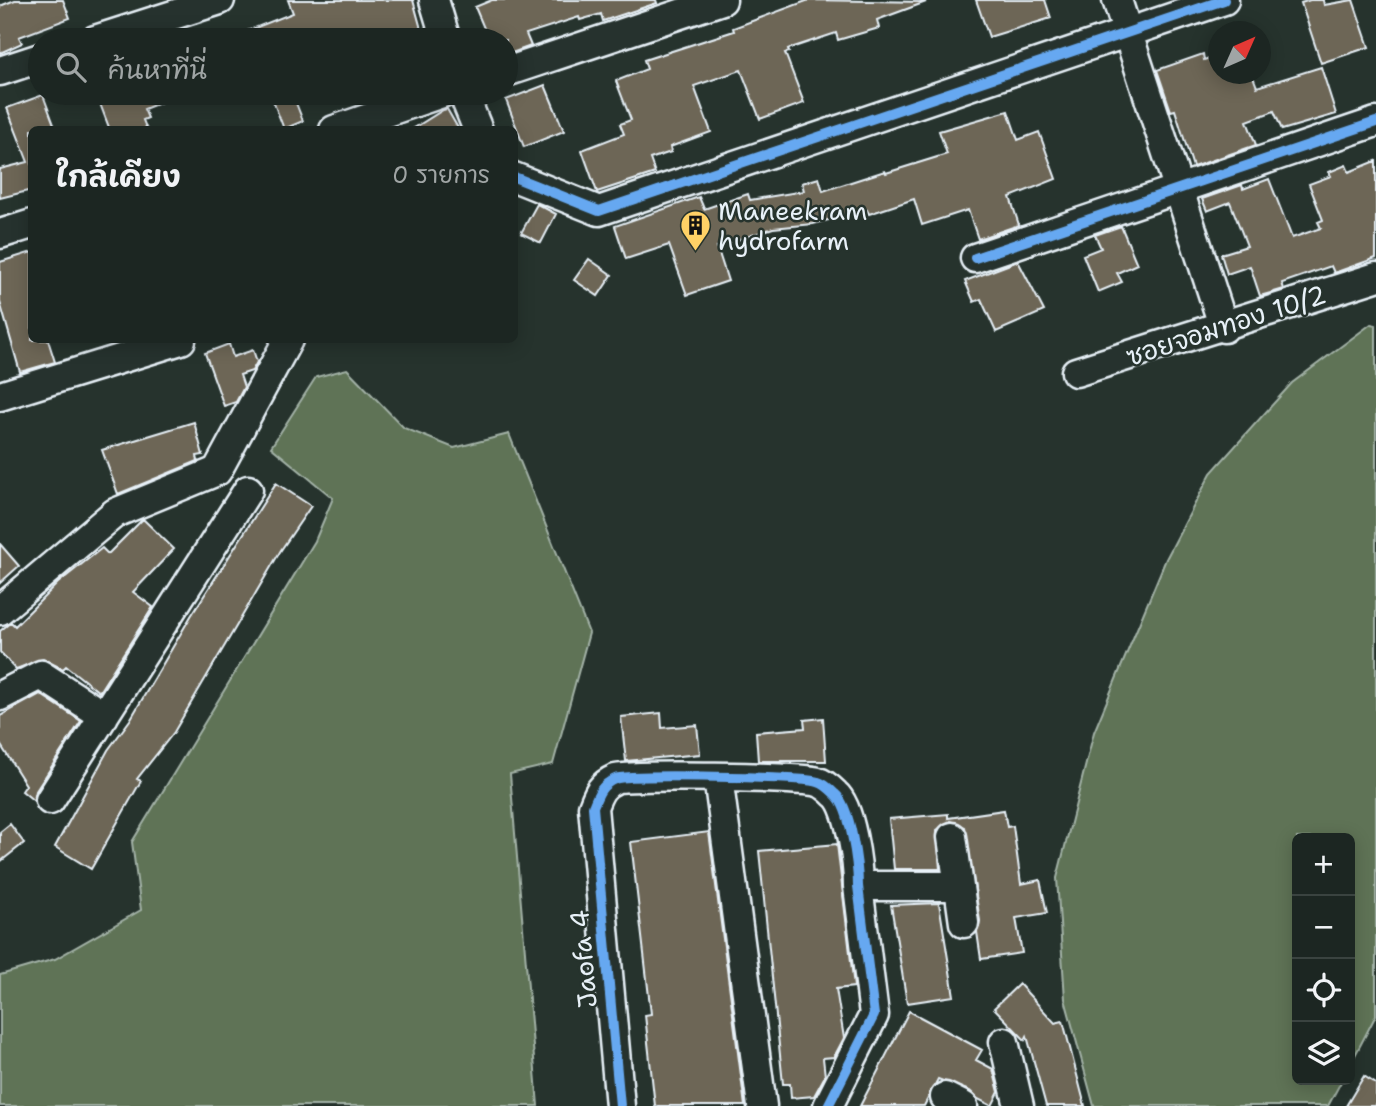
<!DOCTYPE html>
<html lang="th">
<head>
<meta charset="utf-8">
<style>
  body { margin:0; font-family:"Shantell Sans","Playpen Sans Thai",sans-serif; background:#252e2a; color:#f1f3f6 }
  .controls { position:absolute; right:21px; bottom:21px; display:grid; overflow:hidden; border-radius:10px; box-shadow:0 4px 18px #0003 }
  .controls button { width:63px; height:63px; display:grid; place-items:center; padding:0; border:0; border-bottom:2px solid #3a4340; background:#1c2622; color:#f1f3f6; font:35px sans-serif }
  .compass { position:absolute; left:1208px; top:21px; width:63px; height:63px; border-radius:50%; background:#1c2622; box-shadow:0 4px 18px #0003; rotate:45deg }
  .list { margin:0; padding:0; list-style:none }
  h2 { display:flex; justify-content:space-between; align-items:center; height:91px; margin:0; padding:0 28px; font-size:30px }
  h2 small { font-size:23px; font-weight:400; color:#a0a5a5 }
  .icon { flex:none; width:38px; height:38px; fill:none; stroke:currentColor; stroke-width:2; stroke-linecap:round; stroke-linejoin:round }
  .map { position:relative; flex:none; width:1376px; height:1106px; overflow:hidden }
  .search { position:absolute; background:#1c2622; box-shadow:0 4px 18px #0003; left:28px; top:28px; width:490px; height:77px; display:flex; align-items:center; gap:18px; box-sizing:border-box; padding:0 24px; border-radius:38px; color:#a0a5a5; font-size:26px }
  .panel { position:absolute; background:#1c2622; box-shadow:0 4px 18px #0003; left:28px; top:126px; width:490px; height:217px; border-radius:10px }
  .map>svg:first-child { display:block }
  .green { fill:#5e7356; stroke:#a3b2a7; stroke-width:2 }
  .building { fill:#6d6656; stroke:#e8f1f8; stroke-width:2 }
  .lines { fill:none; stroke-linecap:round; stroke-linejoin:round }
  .minor-casing { stroke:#e8f1f8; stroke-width:33 }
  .minor { stroke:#26332d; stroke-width:28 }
  .cycleway-casing { stroke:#26332d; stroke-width:15 }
  .cycleway { stroke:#66a8f1; stroke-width:10 }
  .labels { text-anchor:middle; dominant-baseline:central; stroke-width:5; stroke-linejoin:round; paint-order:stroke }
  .poi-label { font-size:26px; fill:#e8f1f8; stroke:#26332d; text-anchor:start }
  .street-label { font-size:26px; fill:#e8f1f8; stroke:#26332d }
</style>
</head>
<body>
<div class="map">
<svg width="1376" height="1106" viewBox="0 0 1376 1106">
  <rect width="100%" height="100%" fill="#26332d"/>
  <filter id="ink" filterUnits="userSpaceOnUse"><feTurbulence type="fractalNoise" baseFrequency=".0143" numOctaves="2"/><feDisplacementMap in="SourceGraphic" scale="14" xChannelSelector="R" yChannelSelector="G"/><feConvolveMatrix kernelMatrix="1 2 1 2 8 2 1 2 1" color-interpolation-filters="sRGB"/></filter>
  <g filter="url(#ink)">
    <path class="green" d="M1371,324L1376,325V1015L1350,1065V838H1297V1080H1342L1328,1106H1094L1065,999L1057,878L1094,732L1166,559L1211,473L1292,383Z
      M347,369L404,428L454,448L509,434L589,633L553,764L510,774L538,1106H0V975L55,959L141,910L132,842L315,541L333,498L271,447L316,377Z"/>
    <path class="building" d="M15,0H63L70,18L19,37L22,43L0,53V6Z
      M288,0H413L424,40H224L293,13Z
      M492,0H656L657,3L603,21L601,14L580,20L579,17L526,34L531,46L506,55V40H489L475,7Z
      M809,0L926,2L877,20L879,28L838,40L836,33L788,49L789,52L785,53L804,103L760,119L741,70L694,86L711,132L670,147L671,152L650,159L655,173L597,192L582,150L624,134L620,124L631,120L616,81L647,69L644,60L734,31L733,28Z
      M976,0H1045L1051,18L989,37Z
      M1310,0H1323L1324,5L1353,0L1369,47L1321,63L1301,3Z
      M1203,54L1204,60L1219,55V74H1252L1257,87L1321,67L1336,114L1282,130L1274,111L1247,121L1256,145L1193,167L1175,110L1171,111L1157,70Z
      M545,85L564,131L524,147L506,100Z
      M96,93H182V94L144,109L148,118L143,120L147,130H110Z
      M270,93H292L303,121L284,129Z
      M43,95L56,130H32V190L0,198V169L28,162L7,108Z
      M447,109L459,130H411L443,110Z
      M1008,111L1018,140L1039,132L1056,179L1010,197L1019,225L978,239L968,210L922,225L914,199L869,214L867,210L813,224L773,228L717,247L728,281L687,295L669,245L626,259L615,226L699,197L704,209L748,194L750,200L804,191L802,183L819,178L823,191L885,171L886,173L947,154L939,131Z
      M1376,161V258L1334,273L1331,266L1282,283L1284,289L1260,296L1250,266L1227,274L1221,254L1247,246L1230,202L1207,211L1202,199L1242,185L1243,189L1269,179L1292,238L1321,228L1318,222L1323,220L1309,184L1331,176L1329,172L1346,165L1349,172Z
      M537,204L556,214L541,243L521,233Z
      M1121,226L1137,264L1117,273L1122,282L1098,292L1083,255L1101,248L1095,235Z
      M32,252V340H48L55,362L20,372L0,302V262Z
      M589,259L612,275L598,296L574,280Z
      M1018,261L1044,311L996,332L981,299L974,302L965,281Z
      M229,344L233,357L253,350L257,362L252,371L240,375L244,387L236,402L224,406L205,353Z
      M194,422L203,455L197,456L198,461L118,494L102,450Z
      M276,483L311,506L281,550L174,732L137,779L141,781L91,869L55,847L108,750L130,720L191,616Z
      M143,519L174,549L133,592L153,607L99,692L66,666L63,669L43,659L16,669L0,652V631L11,622L15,626L58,583L102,548L108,554Z
      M0,544L19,566L0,583Z
      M40,694L81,721L36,791L34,801L22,791L26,785L0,744V716Z
      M661,713L662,728L697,725L700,754L626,761L621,717Z
      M823,718L826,761H758L756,732L805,728L804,720Z
      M1004,810L1007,827L1013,826L1021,884L1040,880L1047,913L1016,918L1022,953L981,959L977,932L980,921L965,827L950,821L937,830L940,869H894L889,819L948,814V818Z
      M10,824L24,843L0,862V832Z
      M709,832L745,1106H655L645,1015L651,1014L631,842Z
      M837,844L854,987L836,989L844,1038L834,1057L823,1058L825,1076L814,1096L791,1098L790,1084H783L759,851Z
      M939,903L954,996L907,1003L891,905Z
      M1019,984L1055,1023L1063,1021L1085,1106H1046L1027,1036L1025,1040L994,1008Z
      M909,1011L982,1050L976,1060L993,1069L999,1092L992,1106L978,1099L970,1091L938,1079L924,1106H860Z
      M1364,1076L1376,1084V1106H1346Z"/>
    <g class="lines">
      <defs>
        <path id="minor" d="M434,0L446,40
          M1117,0L1224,328
          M95,40L220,0
          M0,71L40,58
          M506,72L722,0
          M463,93L478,130
          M334,130L442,93
          M514,177L599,211L1224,0
          M0,234L32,224
          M975,258L1376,122
          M1076,372L1376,277
          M0,396L181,340
          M0,610L115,513L217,471L288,340
          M0,696L41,675L104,716
          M718,777L762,1106
          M50,800L248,490
          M952,837L964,923
          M858,886H958
          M1004,1042L1019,1106
          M945,1097L963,1106
          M620,1106L593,807C598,794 601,785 615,779C627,774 803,777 818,782C823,783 831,790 835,794C851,807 858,866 858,886L874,1015L828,1106"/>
      </defs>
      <use href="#minor" class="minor-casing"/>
      <use href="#minor" class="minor"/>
      <defs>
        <path id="cycleway" d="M514,177L599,211L1224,0
          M975,258L1376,122
          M620,1106L593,807C598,794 601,785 615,779C627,774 803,777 818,782C823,783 831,790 835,794C851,807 858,866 858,886L874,1015L828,1106"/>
      </defs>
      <use href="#cycleway" class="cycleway-casing"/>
      <use href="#cycleway" class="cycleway"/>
    </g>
  </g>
  <defs>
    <symbol id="building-pin" viewBox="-11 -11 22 30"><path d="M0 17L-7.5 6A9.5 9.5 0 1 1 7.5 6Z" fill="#ffd166" stroke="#26332d"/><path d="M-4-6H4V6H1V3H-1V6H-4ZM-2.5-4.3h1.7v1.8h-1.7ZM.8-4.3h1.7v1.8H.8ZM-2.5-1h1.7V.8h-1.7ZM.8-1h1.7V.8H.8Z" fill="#111"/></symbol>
  </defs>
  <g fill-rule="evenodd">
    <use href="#building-pin" x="678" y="208" width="35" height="47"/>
  </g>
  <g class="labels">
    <g class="poi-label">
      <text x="718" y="210">Maneekram<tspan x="718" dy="30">hydrofarm</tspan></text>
    </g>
    <g class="street-label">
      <text transform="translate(1226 325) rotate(-18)">ซอยจอมทอง 10/2</text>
      <text transform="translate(583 959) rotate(-95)">Jaofa 4</text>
    </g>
  </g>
</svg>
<div class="controls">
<button>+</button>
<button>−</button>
<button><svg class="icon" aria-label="locate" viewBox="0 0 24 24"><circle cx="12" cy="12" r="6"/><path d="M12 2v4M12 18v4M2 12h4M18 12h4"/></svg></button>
<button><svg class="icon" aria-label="layers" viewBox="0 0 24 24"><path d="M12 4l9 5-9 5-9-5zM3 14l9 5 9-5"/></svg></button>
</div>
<svg class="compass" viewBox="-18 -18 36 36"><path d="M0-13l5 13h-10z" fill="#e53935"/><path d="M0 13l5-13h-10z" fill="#a0a5a5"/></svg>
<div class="search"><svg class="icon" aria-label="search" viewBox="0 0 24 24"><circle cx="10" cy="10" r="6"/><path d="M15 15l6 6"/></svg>ค้นหาที่นี่</div>
<section class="panel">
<h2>ใกล้เคียง<small>0 รายการ</small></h2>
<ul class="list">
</ul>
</section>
</div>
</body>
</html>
